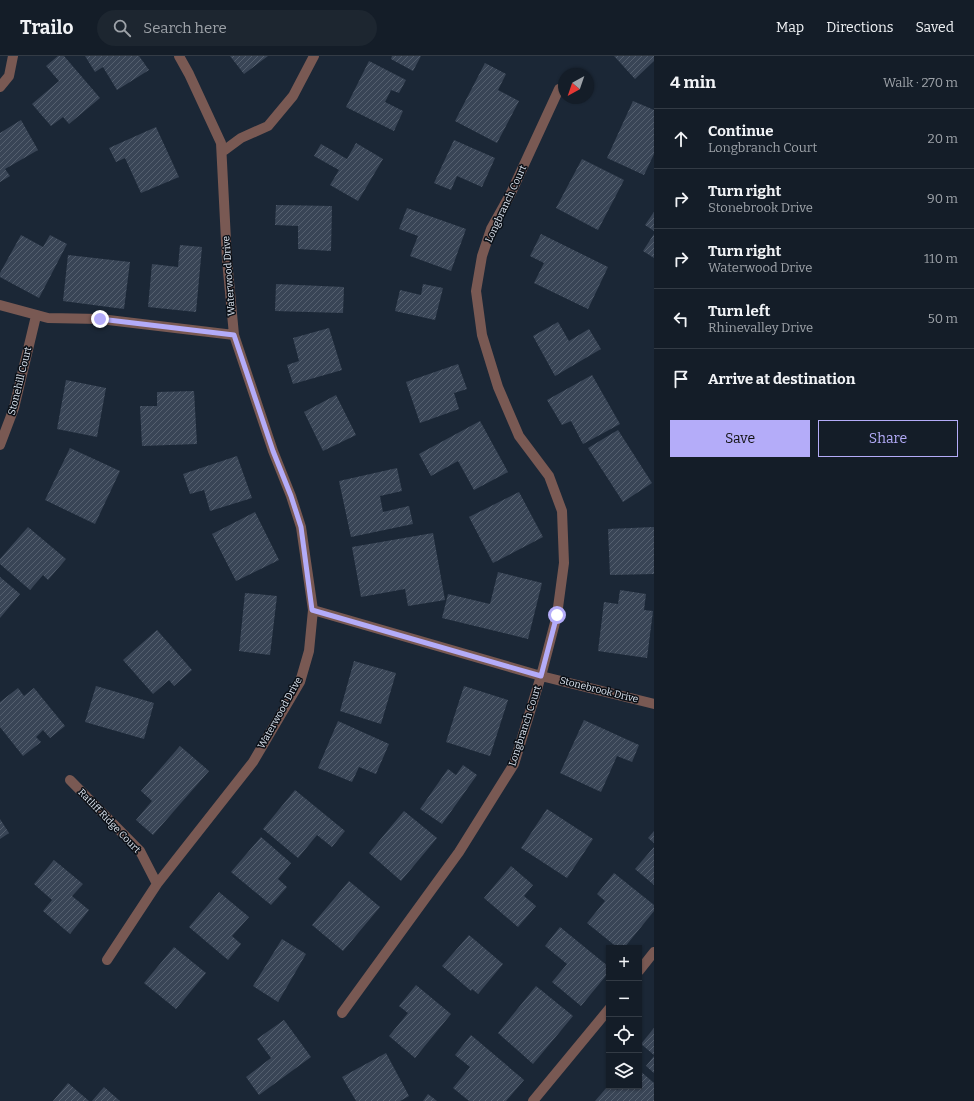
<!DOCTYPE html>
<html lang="en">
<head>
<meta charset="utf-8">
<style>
  body { margin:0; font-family:Bitter,serif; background:#1d2630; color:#f1f3f6 }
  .controls { position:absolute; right:12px; bottom:12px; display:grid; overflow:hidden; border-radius:0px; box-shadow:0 1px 3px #0004 }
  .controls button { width:36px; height:36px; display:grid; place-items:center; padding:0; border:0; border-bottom:1px solid #333b45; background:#141d28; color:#f1f3f6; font:20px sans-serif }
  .compass { position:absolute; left:558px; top:12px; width:36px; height:36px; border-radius:50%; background:#141d28; box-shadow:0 1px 3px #0004; rotate:220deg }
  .stop { position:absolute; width:12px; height:12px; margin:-9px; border:3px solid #b4acf9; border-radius:50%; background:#fff }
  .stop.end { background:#b4acf9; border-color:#fff; box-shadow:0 1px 4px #0008 }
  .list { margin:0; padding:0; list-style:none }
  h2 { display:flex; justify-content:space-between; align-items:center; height:52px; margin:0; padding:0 16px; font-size:17px }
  h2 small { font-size:13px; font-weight:400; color:#9da2a8 }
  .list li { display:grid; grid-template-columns:26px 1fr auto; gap:12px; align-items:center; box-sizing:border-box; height:60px; padding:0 16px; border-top:1px solid #333b45 }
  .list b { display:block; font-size:15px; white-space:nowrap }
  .list p { margin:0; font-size:13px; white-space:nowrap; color:#9da2a8 }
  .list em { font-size:13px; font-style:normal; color:#9da2a8 }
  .actions { display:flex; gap:8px; padding:12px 16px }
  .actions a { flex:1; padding:9px 0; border:1px solid #b4acf9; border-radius:0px; text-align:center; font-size:14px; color:#b4acf9 }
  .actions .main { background:#b4acf9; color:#111 }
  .icon { flex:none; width:22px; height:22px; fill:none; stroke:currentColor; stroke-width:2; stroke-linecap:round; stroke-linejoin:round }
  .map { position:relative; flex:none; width:654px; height:1045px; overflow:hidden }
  header { display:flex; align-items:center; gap:24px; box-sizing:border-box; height:56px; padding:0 20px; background:#141d28; border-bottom:1px solid #333b45 }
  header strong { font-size:19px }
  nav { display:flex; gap:22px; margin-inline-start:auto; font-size:14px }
  .search { width:280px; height:36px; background:#1d2630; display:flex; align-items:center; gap:10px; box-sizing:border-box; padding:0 14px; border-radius:22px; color:#9da2a8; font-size:15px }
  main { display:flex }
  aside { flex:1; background:#141d28 }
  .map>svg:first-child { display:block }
  .building { fill:url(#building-hatch) }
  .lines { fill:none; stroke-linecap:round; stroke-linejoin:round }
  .lane { stroke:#795953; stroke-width:10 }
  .street { stroke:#795953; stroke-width:10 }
  .route { stroke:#b4acf9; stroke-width:5 }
  .labels { text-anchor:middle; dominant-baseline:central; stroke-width:3; stroke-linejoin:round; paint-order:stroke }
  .street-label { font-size:10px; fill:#dde5f0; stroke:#0a0f16 }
</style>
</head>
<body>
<header>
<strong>Trailo</strong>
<div class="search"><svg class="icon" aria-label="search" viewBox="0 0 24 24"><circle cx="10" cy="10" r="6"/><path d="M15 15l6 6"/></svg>Search here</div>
<nav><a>Map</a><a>Directions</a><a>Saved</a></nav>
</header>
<main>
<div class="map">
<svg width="654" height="1045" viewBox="0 0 654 1045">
  <defs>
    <pattern id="building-hatch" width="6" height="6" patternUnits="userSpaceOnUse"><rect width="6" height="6" fill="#394556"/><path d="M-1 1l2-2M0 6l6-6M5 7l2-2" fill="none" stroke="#55606f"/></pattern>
  </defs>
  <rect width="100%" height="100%" fill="#1b2736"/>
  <path class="building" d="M58,0H64L100,42L69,68L63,61L51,70L32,48L59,25L46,10Z
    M85,0H139L149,14L117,34L103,11L95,16Z
    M230,0H268L244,18Z
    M392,0H421L413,15L391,3Z
    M614,0H654V5L635,23Z
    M369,5L406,24L399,37L391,34L385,46L403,55L394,75L346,51Z
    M485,7L506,18L498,34L519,45L497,87L455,65Z
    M633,45L654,54V98L644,119L607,102Z
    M21,64L38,94L5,113L10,120L0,126V77Z
    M156,71L179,121L141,137L125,102L116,106L109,92Z
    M454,84L495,102L482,131L457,120L451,134L434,127Z
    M356,87L383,103L358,145L330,129L339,114L314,100L321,88L347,103Z
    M582,103L624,124L598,174L556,152Z
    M276,149L332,150L331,195L298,193V170L275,169Z
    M407,152L466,173L451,215L410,200L418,180L399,173Z
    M654,156V175L645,169Z
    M541,178L608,211L588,253L534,227L544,207L530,200Z
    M654,178V202L643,195Z
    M21,179L43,191L50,179L67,188L39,242L0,221V217Z
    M180,189L202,191L196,256L148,251L152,208L178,211Z
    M68,199L130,206L124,253L63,245Z
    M276,228L344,231L343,257L275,255Z
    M423,228L443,232L435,264L395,255L400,234L421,239Z
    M558,266L569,285L589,273L601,293L555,320L533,280Z
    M329,272L342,314L293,328L287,309L299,305L293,282Z
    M458,308L467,333L454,337L459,353L420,367L406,326Z
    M592,319L620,368L583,388L571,365L562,369L547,344Z
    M66,324L106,332L97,381L57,373Z
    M194,335L197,388L142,390L140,350H157V336Z
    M336,339L356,379L323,395L304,356Z
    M480,365L508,416L474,434L458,405L431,420L419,398Z
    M618,374L652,427L623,446L588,392Z
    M70,392L120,415L95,468L45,444Z
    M237,400L252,442L210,455L204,434L190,438L183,418Z
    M397,412L402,435L380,440L383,456L409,450L413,468L351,481L339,425Z
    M519,436L543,481L493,507L469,461Z
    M255,456L279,504L236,525L212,478Z
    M28,471L66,503L48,524L43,519L30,534L0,508V503Z
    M654,471V518L610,519L608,473Z
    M433,477L445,544L408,550L405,533L361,541L352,491Z
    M498,516L542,527L528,583L442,562L448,538L490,548Z
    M0,521L20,538L0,562Z
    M620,534L646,538L644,554L653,555L647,602L598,595L604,546L618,548Z
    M245,537L277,540L270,599L239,595Z
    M157,574L192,614L174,630L169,624L153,638L123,604Z
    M354,605L396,617L381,668L340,655Z
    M96,630L154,647L144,683L85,666Z
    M464,630L508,644L490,700L446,686Z
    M18,632L24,640L34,632L65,670L50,682L43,674L36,681L41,686L23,700L0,671V646Z
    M584,664L639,689L632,706L617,700L601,736L560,717Z
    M338,665L389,688L376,718L359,711L352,726L318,712Z
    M180,690L209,715L153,779L136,764L152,745L141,735Z
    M463,709L477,719L442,768L420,753L448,713L456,719Z
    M295,734L345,775L332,791L317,779L298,802L263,773Z
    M547,753L593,783L567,822L521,792Z
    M404,755L437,782L401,825L369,797Z
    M0,763L9,777L0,783Z
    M654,775V787L648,782Z
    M261,781L291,807L278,823L287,831L271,849L231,816Z
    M654,791V829L635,813Z
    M54,804L83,828L72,840L89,854L70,878L43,855L52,844L34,828Z
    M511,810L533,829L524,840L536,850L518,871L484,842Z
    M614,817L654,849V855L624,892H618L587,867L605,845L597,838Z
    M349,825L380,851L343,895L312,869Z
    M219,836L249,861L232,880L241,888L228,904L189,871Z
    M560,871L609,911V916L581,950L552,926L567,908L545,890Z
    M469,879L503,908L478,938L472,933L471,935L442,910Z
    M282,883L306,898L278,946L253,930Z
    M174,891L206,917L176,953L144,927Z
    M416,929L451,958L415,1002L389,980L408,957L399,950Z
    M536,930L573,960L533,1008L498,977Z
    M284,964L311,1001L259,1039L246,1021L271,1002L257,983Z
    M654,972V999L641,988Z
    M471,979L524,1024L506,1045H469L453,1032L470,1011L455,999Z
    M386,997L409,1040L400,1045H356L342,1021Z
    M654,1000V1017L646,1010Z
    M639,1014L654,1027V1045H595L608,1030H613L617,1034L620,1030H639Z
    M68,1027L89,1045H53Z
    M104,1031L120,1045H92Z
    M428,1038L437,1045H423Z"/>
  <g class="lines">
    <path class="lane" d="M0,31L9,20L13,0"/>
    <path class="street" d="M222,96L241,82L268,70L293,40L314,0
      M0,249L48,262L100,263L234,279
      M0,389L14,352L36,260
      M313,554L541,620L654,648
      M70,724L140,795L157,828
      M107,904L157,828L253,706L300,626L309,595L313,554L301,471L291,440L273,395L234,279L227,204L221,87L189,18L179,0
      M639,915L654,896
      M342,957L459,796L514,708L541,620L557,559L564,507L562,455L549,420L519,380L498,331L482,279L476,235L482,200L491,173L511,137L559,33
      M533,1045L609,953"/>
  </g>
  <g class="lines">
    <path class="route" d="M100,263L234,279L273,395L291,440L301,471L312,554L541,620L557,559"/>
  </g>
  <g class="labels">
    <g class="street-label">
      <text transform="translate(506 148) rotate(-65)">Longbranch Court</text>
      <text transform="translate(229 220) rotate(-94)">Waterwood Drive</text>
      <text transform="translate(20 325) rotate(-76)">Stonehill Court</text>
      <text transform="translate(599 634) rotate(14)">Stonebrook Drive</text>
      <text transform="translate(280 657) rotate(-61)">Waterwood Drive</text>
      <text transform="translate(525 670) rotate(-72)">Longbranch Court</text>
      <text transform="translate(109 765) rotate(46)">Ratliff Ridge Court</text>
    </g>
  </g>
</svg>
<div class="controls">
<button>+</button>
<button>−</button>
<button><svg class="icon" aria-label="locate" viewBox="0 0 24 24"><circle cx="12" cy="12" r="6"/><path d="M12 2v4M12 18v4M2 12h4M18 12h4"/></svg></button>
<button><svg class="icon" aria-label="layers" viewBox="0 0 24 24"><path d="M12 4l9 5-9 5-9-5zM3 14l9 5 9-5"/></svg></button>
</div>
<svg class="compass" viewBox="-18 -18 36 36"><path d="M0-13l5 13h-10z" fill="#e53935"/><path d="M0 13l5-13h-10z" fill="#9da2a8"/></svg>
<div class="stop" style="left:557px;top:559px"></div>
<div class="stop end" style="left:100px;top:263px"></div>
</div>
<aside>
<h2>4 min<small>Walk · 270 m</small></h2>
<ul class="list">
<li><svg class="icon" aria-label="ahead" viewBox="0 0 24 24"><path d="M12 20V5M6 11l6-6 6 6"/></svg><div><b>Continue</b><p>Longbranch Court</p></div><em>20 m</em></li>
<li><svg class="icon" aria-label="right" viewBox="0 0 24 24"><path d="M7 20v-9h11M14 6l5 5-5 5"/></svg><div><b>Turn right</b><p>Stonebrook Drive</p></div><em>90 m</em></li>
<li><svg class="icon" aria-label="right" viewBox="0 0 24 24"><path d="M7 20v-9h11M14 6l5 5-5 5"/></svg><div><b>Turn right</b><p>Waterwood Drive</p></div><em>110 m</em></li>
<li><svg class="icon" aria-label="left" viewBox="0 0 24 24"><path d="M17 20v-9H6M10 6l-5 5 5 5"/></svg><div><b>Turn left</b><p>Rhinevalley Drive</p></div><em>50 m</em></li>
<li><svg class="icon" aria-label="arrive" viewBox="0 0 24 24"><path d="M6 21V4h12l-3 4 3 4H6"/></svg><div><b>Arrive at destination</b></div></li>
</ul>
<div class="actions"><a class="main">Save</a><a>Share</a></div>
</aside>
</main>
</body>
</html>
